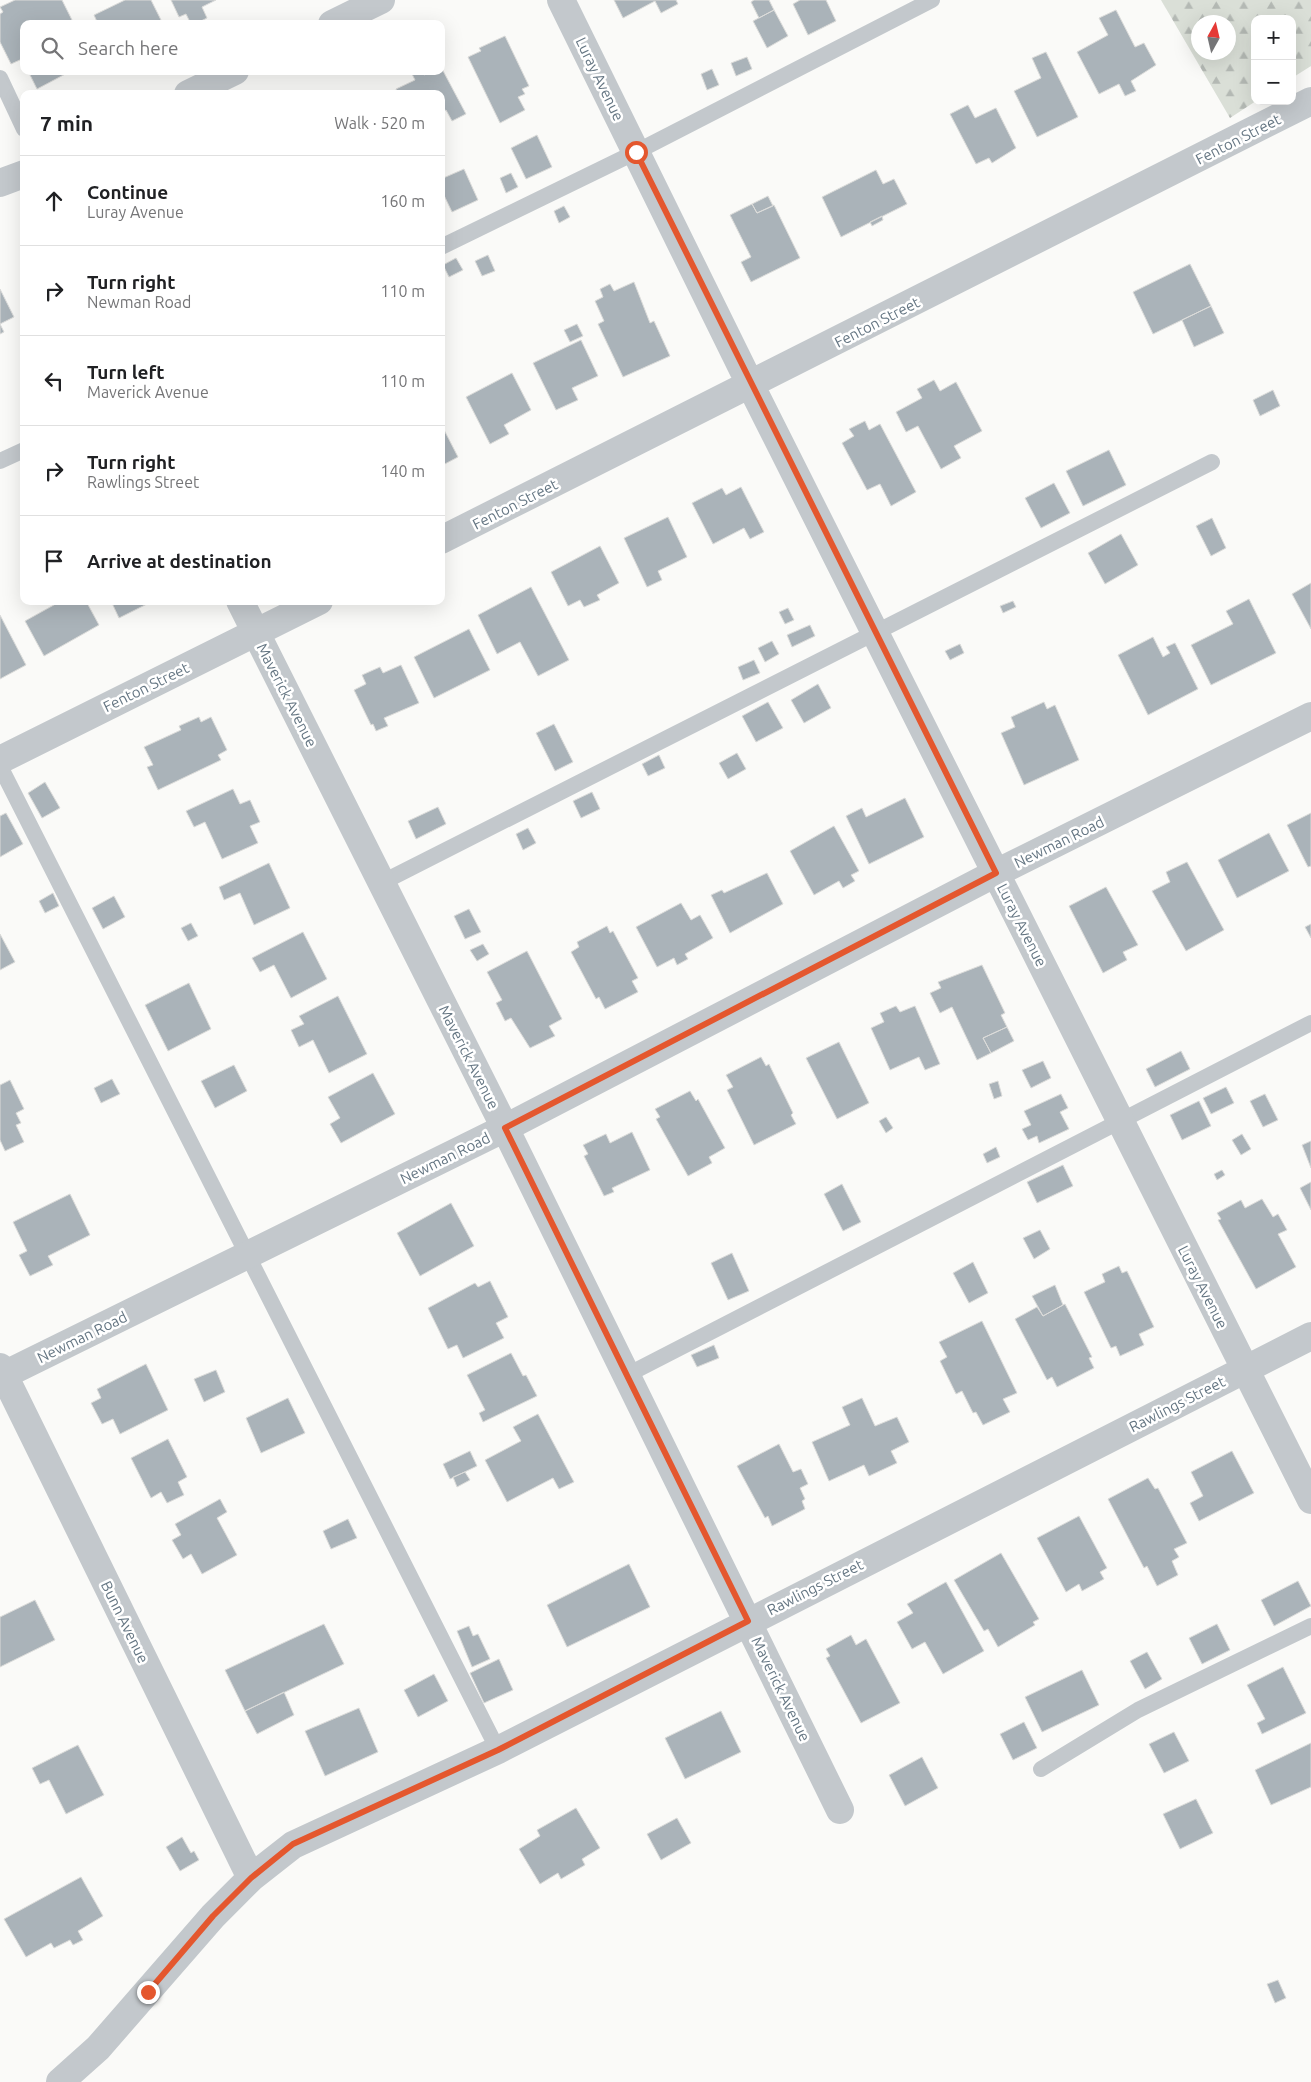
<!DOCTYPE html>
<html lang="en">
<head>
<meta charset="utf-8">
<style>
  body { margin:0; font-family:Ubuntu,sans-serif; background:#f2f2f2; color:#202124 }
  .controls { position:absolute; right:15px; top:15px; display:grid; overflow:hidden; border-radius:10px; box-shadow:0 5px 20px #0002 }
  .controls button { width:45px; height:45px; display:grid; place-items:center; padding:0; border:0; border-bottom:1px solid #e0e0e0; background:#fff; color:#202124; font:25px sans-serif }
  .compass { position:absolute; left:1191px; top:15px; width:45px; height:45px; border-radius:50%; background:#fff; box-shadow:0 5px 20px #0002; rotate:8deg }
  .stop { position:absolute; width:15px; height:15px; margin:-11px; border:4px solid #e4572e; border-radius:50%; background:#fff }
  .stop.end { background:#e4572e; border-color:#fff; box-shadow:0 1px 5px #0008 }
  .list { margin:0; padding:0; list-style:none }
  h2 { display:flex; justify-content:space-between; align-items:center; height:65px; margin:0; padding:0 20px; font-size:21px }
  h2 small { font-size:16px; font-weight:400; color:#757577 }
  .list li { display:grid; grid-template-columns:32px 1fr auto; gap:15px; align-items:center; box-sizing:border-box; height:90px; padding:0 20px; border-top:1px solid #e0e0e0 }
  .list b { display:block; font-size:19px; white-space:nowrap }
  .list p { margin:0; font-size:16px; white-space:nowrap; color:#757577 }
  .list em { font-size:16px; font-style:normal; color:#757577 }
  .icon { flex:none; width:28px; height:28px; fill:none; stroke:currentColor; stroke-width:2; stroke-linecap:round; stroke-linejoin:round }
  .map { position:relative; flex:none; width:1311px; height:2082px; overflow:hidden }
  .search { position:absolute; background:#fff; box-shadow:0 5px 20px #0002; left:20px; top:20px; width:425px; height:55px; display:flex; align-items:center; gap:12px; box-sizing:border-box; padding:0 18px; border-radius:10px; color:#757577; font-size:19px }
  .panel { position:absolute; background:#fff; box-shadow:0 5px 20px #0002; left:20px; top:90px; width:425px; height:515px; border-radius:10px }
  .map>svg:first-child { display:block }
  .forest { fill:url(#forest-firs); fill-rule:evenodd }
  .building { fill:#aab3b9; stroke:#dcdcda }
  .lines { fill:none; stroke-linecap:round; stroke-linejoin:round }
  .lane { stroke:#c3c8cc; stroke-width:16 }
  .street { stroke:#c3c8cc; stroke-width:28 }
  .route { stroke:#e4572e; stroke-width:6 }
  .labels { text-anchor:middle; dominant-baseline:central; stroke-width:5; stroke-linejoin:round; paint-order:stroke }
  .street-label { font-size:15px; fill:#657683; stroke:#fff }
</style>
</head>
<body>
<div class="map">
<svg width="1311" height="2082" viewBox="0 0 1311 2082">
  <defs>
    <pattern id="forest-firs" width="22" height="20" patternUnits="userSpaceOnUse" patternTransform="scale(1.25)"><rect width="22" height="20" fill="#dadfd7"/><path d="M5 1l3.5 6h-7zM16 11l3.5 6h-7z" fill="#b4b9b4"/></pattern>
  </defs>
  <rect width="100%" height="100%" fill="#fafaf8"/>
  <path class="forest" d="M1161,0H1311V66L1292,78V19H1255L1256,101L1230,118ZM1198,22H1228V52H1198Z"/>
  <path class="building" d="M15,0H62L74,24H24V62L22,59L11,64L0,42V14L3,12L0,7Z
    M125,0H151L163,24H98L94,15Z
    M171,0H216L202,7L207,18L195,24H191L186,14L179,17Z
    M614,0H676L678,4L661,13L655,1L623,18Z
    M754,0H769L774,10L759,18L751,2Z
    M800,0H826L836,21L808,35L793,4Z
    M774,10L788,36L767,48L753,21Z
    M1116,10L1135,47L1144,43L1156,65L1131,81L1136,91L1125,96L1119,84L1099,94L1077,52L1108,35L1099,18Z
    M505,36L529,86L522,89L525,94L518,97L525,110L500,123L468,57L481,51L479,48Z
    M1046,52L1078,117L1037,137L1014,91L1041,78L1032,58Z
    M747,57L752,69L736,76L731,63Z
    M441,67L466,114L452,121L446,110L441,112V94H398L396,89L415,80L412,74L422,71L424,75L433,71H441Z
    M712,69L719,85L707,90L701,74Z
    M28,71H71L37,89Z
    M968,105L975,118L996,108L1016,148L992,163L989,158L976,164L950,114Z
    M537,135L552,167L526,179L511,148Z
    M464,169L478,200L452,212L441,189V179Z
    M876,170L883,184L894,179L907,204L841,237L822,197Z
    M511,173L518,187L506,193L500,178Z
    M768,196L773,206L757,213L752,204Z
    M752,204L757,213L774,205L800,258L751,282L741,262L751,257L730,215Z
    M564,206L570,217L559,223L554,211Z
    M882,216L883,220L872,226L870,222Z
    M488,255L495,271L482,276L475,261Z
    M456,258L463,270L449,277L443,265Z
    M1190,264L1211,306L1153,334L1133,292Z
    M634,282L650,323L654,321L670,356L623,377L598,324L604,321L595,301L603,297L600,289L610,284L614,291Z
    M0,289L14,317L0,324L4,332L0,334Z
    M1211,306L1224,333L1194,347L1182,320Z
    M577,324L583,336L570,342L564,330Z
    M581,340L598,376L572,388L578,400L556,410L533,363Z
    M512,373L531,410L504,425L509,434L490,444L466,397Z
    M934,380L940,391L956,382L982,431L954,446L961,458L941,469L918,426L906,432L896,412L922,398L917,389Z
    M1273,390L1280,406L1260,416L1253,400Z
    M865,421L869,430L880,424L916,492L891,506L880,484L867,490L842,443L854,436L849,429Z
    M441,424L458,457L441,466Z
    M1109,450L1126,485L1083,506L1066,471Z
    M1054,483L1070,513L1041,528L1025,498Z
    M741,487L764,532L750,539L744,528L713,544L692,503L722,488L726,495Z
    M668,517L687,557L658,571L662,580L647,587L624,538Z
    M1212,518L1226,548L1211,556L1196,526Z
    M1121,534L1138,565L1105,584L1088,553Z
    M600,546L619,583L597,595L600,600L584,607L580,600L568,606L551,572Z
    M1311,583V629L1292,594Z
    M531,587L569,660L538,676L520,642L497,654L478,615Z
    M1249,599L1276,653L1211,685L1191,645L1233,624L1226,611Z
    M61,601H86L99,625L44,656L25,621Z
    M111,601H153L119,618Z
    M1013,601L1016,607L1003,613L1000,606Z
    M788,608L794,620L785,624L779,612Z
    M0,615L26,665L0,679Z
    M810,625L815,636L792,647L787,635Z
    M469,629L490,670L434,698L414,657Z
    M1153,637L1163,657L1170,653L1166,647L1175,643L1198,689L1148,715L1118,655Z
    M772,641L779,654L765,662L758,648Z
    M960,644L964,653L950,660L945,651Z
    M754,660L760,673L743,680L738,667Z
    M401,665L419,703L384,718L388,726L376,731L373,724L371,725L354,690L366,684L362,675L380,667L383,673Z
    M818,684L831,708L804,723L791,700Z
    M768,702L783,728L756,742L742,716Z
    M1044,702L1047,709L1055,705L1079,760L1024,785L1001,733L1015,727L1011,717Z
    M199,717L201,722L211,717L227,750L218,755L221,760L158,790L147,767L153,765L144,747L181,730L179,726Z
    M554,724L573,762L555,771L536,733Z
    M737,753L746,769L728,779L719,763Z
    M659,755L665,768L648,776L642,764Z
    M45,782L60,808L42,818L28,793Z
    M233,789L240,804L250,800L260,822L250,826L258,843L222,859L205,822L194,827L186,811Z
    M592,792L600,809L581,818L573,801Z
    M905,798L924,837L869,864L846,816L862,808L866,817Z
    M438,807L446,824L416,839L408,821Z
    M6,813L23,844L0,857V816Z
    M1311,813V866L1308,867L1287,825Z
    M834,826L859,871L851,875L855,881L843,888L839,881L814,895L790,851Z
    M528,828L536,843L523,850L516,834Z
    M1269,833L1289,871L1237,898L1218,860Z
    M1187,862L1224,930L1186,951L1152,891L1170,882L1166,872Z
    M269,863L290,908L254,925L240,893L224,900L219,887Z
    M767,873L783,904L730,933L711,895L722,890L724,893Z
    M1106,887L1138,945L1123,952L1127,960L1103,973L1069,906Z
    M53,893L59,906L45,913L39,901Z
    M114,896L125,917L103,929L92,908Z
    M681,903L691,920L700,915L713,938L685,954L688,959L677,965L674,958L657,967L636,927Z
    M469,909L481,932L465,939L454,916Z
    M191,923L198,936L188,941L181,928Z
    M1311,924V938L1305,927Z
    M607,926L610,933L613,931L638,978L632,981L638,992L605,1009L599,997L596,999L571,952L579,947L577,942Z
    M303,932L327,979L291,998L274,965L260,972L252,958Z
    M0,934L15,962L0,970Z
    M483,944L489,954L477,961L470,950Z
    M527,951L562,1019L549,1026L555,1036L530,1048L511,1018L505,1021L496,1003L502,1000L487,972Z
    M982,965L1005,1013L1001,1015L1007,1027L983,1038L991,1053L977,1060L952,1007L940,1013L930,993L941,988L938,982Z
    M189,983L211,1029L168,1051L145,1005Z
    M338,996L367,1054L329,1073L313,1040L299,1047L291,1030L304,1024L299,1016Z
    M896,1006L900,1012L915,1006L940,1064L925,1070L919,1057L890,1070L871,1028L884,1022L880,1013Z
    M1007,1027L1014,1041L991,1053L983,1038Z
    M839,1042L869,1103L837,1119L806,1058Z
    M1181,1051L1190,1069L1155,1087L1146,1069Z
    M761,1057L766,1066L769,1064L793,1113L791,1115L796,1124L754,1145L727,1090L733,1087L726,1075Z
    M1043,1061L1051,1078L1031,1088L1022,1070Z
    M234,1065L247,1091L215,1108L201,1081Z
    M373,1073L395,1114L341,1143L330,1124L340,1118L328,1097Z
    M112,1079L120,1094L101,1103L94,1088Z
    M10,1080L24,1109L16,1113L21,1123L16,1125L24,1142L5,1151L0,1140V1085Z
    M998,1081L1002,1096L994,1099L989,1084Z
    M1226,1087L1234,1103L1211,1114L1203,1098Z
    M690,1091L696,1101L698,1099L725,1148L709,1157L712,1163L688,1176L656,1119L660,1117L655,1109Z
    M1061,1094L1068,1108L1060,1112L1069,1129L1039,1143L1037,1136L1028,1140L1022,1129L1031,1125L1024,1111Z
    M1265,1094L1278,1120L1263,1127L1250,1101Z
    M1199,1101L1211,1126L1182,1140L1170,1115Z
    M886,1117L893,1128L886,1133L879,1121Z
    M632,1132L650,1170L612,1188L614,1192L604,1196L584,1156L588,1154L583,1145L606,1134L610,1143Z
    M1242,1134L1251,1149L1241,1155L1232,1140Z
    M1311,1141V1168L1302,1145Z
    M996,1147L1000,1157L987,1163L983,1154Z
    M1063,1165L1073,1186L1037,1203L1027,1182Z
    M1222,1170L1225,1175L1217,1180L1214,1174Z
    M1311,1182V1210L1300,1188Z
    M842,1184L861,1222L843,1231L824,1194Z
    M70,1194L90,1235L48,1256L53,1265L30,1276L19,1255L27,1251L13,1222Z
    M1262,1199L1273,1217L1278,1214L1287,1230L1278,1234L1296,1267L1256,1289L1218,1220L1221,1219L1217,1213L1241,1200L1245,1208Z
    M451,1203L474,1246L420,1276L397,1233Z
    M1040,1230L1050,1249L1034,1259L1023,1238Z
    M732,1253L749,1291L728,1300L711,1263Z
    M973,1262L988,1293L969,1303L953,1273Z
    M1119,1266L1122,1273L1127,1271L1154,1327L1139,1334L1144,1345L1120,1356L1116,1346L1111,1348L1084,1292L1105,1282L1102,1274Z
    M490,1281L508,1317L496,1323L504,1338L463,1358L457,1345L448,1349L428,1308L475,1283L478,1287Z
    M1055,1285L1063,1305L1043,1316L1032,1296Z
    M1065,1304L1092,1357L1089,1358L1094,1368L1057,1387L1052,1377L1047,1380L1015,1319L1037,1307L1043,1316Z
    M982,1321L1017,1393L1003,1399L1010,1412L983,1425L976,1412L973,1413L962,1391L956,1394L940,1361L947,1357L939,1342Z
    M714,1345L719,1358L697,1367L691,1355Z
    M511,1353L523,1376L526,1375L537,1396L483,1422L479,1413L485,1410L467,1375Z
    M146,1364L168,1410L120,1434L113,1419L102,1424L91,1403L101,1398L97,1389Z
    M216,1370L225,1392L204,1402L194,1379Z
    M288,1398L305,1433L261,1453L246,1418Z
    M862,1398L875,1426L897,1417L909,1442L891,1451L897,1463L869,1476L864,1465L829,1481L812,1442L850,1425L842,1407Z
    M538,1414L574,1482L559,1489L553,1478L507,1502L485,1460L521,1441L513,1427Z
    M168,1439L187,1477L178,1482L184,1495L167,1503L161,1492L151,1498L131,1458Z
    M779,1444L793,1472L801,1469L808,1484L800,1488L805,1499L802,1501L805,1509L772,1526L768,1516L765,1518L737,1466Z
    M470,1451L477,1466L450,1479L443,1464Z
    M1232,1451L1254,1493L1199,1521L1190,1503L1203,1496L1191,1472Z
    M465,1472L470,1480L457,1487L453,1477Z
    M1148,1478L1155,1489L1158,1488L1187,1543L1174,1549L1179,1557L1172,1561L1178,1575L1157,1586L1147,1566L1144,1568L1108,1499Z
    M220,1499L227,1512L217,1518L237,1555L202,1574L191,1554L183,1559L172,1540L181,1535L175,1524Z
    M1079,1516L1107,1568L1100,1572L1104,1579L1082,1591L1079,1584L1066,1592L1037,1538Z
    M348,1519L357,1538L331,1549L323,1531Z
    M1001,1553L1039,1619L1033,1622L1035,1625L998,1647L988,1629L984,1631L954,1580Z
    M629,1564L650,1607L567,1647L547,1605Z
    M1298,1581L1311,1606L1274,1626L1261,1600Z
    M946,1582L984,1651L943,1674L925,1642L912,1649L897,1622L913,1613L907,1604Z
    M35,1600L55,1640L0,1667V1617Z
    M324,1624L344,1664L245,1711L225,1670Z
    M1217,1624L1230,1650L1202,1664L1189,1638Z
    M469,1626L473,1636L478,1634L490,1659L472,1667L457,1631Z
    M851,1635L856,1645L866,1639L900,1703L861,1723L826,1658L830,1656L826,1649Z
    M1147,1652L1162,1679L1145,1689L1130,1661Z
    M499,1659L513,1690L484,1703L470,1673Z
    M1283,1667L1306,1713L1262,1734L1257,1723L1265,1719L1247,1685Z
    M1082,1670L1099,1705L1042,1732L1025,1697Z
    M434,1674L448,1701L418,1717L404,1690Z
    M284,1692L294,1715L257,1734L245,1711Z
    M359,1708L378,1752L325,1776L305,1731Z
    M721,1711L741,1752L685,1779L665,1738Z
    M1024,1722L1037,1748L1013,1760L1000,1734Z
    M1174,1732L1189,1761L1164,1773L1149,1744Z
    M1311,1743V1787L1271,1805L1255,1770Z
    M78,1745L104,1795L66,1814L49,1780L40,1784L32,1768Z
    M922,1757L938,1788L905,1806L889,1775Z
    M1196,1799L1213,1833L1180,1849L1163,1814Z
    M576,1808L600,1848L582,1859L585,1865L561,1879L558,1873L540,1884L519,1849L540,1836L537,1830Z
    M677,1818L691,1843L661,1860L647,1834Z
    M182,1837L191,1853L194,1851L199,1860L180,1871L166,1847Z
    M81,1877L103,1916L78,1931L83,1940L73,1945L70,1940L54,1948L51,1943L26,1957L4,1919Z
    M1278,1980L1286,1998L1275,2003L1267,1984Z"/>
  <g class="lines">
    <path class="lane" d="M0,78L24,129
      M441,247L636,152L932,0
      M0,461L24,450
      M0,766L498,1750
      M381,883L1212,462
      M627,1375L1311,1023
      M1041,1769L1138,1710L1311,1626"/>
    <path class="street" d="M561,0L751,386L1311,1500
      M332,24L381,0
      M188,94L235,71
      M0,183L24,174
      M441,540L1311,101
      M240,601L505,1128L840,1810
      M0,760L319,601
      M0,1367L251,1878
      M4,1375L505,1128L996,873L1311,716
      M60,2082L98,2048L213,1916L251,1878L293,1845L498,1750L1311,1336"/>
  </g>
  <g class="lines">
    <path class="route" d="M148,1992L213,1916L251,1878L293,1844L498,1750L748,1621L505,1128L996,873L636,152"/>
  </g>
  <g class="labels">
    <g class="street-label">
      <text transform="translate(600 79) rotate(64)">Luray Avenue</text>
      <text transform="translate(1238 139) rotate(-27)">Fenton Street</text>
      <text transform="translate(877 322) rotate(-27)">Fenton Street</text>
      <text transform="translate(515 504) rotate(-27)">Fenton Street</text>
      <text transform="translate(146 687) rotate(-26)">Fenton Street</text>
      <text transform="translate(287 695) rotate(63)">Maverick Avenue</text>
      <text transform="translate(1059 842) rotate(-26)">Newman Road</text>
      <text transform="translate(1022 925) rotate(63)">Luray Avenue</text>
      <text transform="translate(469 1057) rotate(63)">Maverick Avenue</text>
      <text transform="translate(445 1158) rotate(-26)">Newman Road</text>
      <text transform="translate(1203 1287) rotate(63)">Luray Avenue</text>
      <text transform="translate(82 1337) rotate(-26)">Newman Road</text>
      <text transform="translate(1177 1404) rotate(-27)">Rawlings Street</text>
      <text transform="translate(815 1587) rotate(-27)">Rawlings Street</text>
      <text transform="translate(125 1622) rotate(64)">Bunn Avenue</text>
      <text transform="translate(781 1689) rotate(64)">Maverick Avenue</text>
    </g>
  </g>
</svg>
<div class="controls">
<button>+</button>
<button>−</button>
</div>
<svg class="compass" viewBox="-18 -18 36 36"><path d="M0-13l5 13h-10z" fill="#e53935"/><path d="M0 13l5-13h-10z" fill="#757577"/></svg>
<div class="stop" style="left:636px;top:152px"></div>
<div class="stop end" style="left:148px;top:1992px"></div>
<div class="search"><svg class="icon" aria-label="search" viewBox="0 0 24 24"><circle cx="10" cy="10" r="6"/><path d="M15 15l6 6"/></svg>Search here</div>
<section class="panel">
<h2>7 min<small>Walk · 520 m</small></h2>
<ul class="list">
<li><svg class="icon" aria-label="ahead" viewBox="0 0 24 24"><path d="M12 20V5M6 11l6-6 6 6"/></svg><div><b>Continue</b><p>Luray Avenue</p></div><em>160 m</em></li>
<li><svg class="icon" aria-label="right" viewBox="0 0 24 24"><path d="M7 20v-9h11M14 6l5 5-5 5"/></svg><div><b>Turn right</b><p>Newman Road</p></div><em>110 m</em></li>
<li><svg class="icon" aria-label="left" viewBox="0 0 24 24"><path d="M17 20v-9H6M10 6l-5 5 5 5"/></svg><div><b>Turn left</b><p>Maverick Avenue</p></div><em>110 m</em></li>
<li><svg class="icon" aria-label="right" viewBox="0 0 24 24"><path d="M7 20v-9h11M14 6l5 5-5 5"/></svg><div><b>Turn right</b><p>Rawlings Street</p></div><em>140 m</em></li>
<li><svg class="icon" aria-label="arrive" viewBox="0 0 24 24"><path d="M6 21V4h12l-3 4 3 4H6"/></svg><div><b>Arrive at destination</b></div></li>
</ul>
</section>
</div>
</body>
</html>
